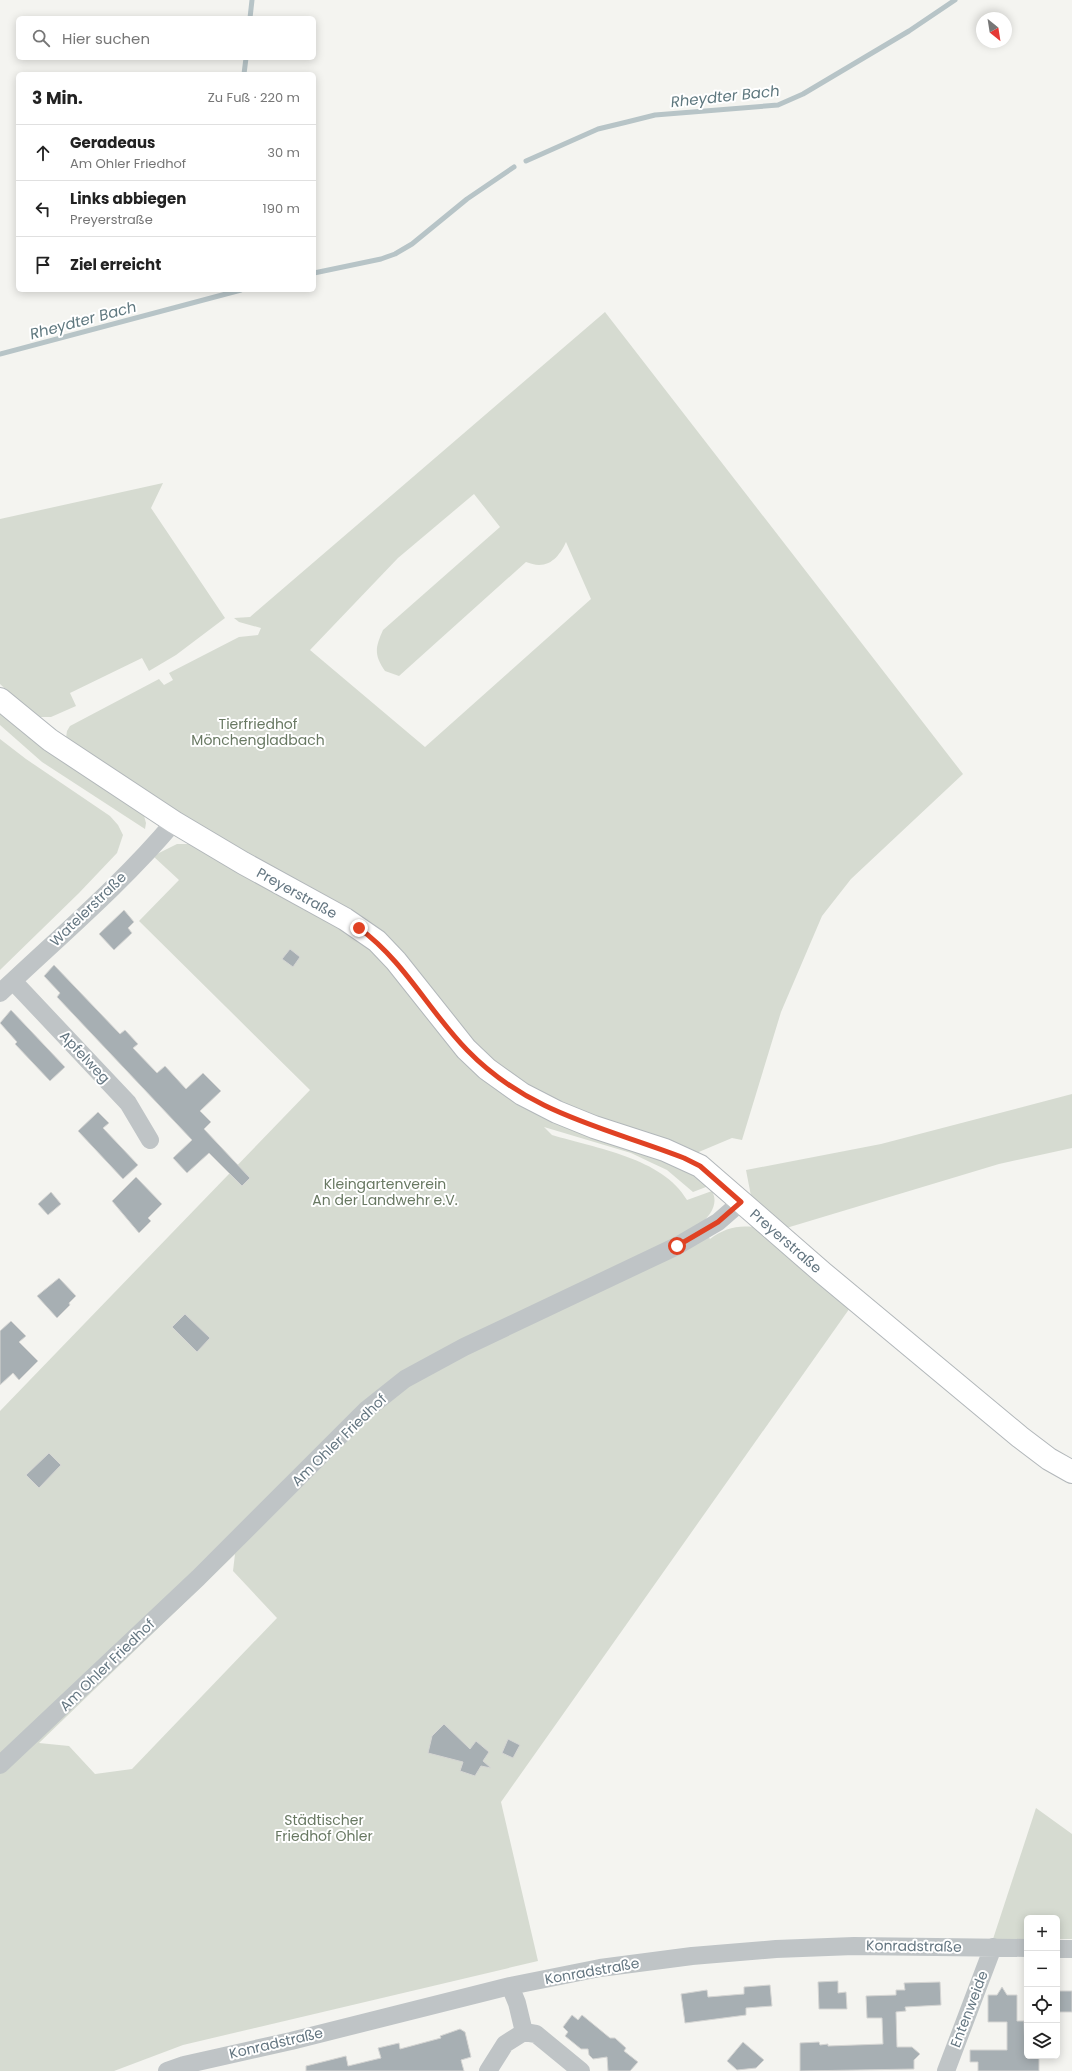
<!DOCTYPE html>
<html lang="de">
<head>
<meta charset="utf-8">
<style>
  body { margin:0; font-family:Poppins,sans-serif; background:#f2f2f2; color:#222 }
  .controls { position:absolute; right:12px; bottom:12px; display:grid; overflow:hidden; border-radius:6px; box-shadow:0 2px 10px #0003 }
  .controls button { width:36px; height:36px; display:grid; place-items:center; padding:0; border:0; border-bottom:1px solid #e0e0e0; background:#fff; color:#222; font:20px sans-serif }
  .compass { position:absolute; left:976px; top:12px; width:36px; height:36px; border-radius:50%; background:#fff; box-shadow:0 2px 10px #0003; rotate:150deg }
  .stop { position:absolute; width:12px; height:12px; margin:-9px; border:3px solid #e04224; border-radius:50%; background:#fff }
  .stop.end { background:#e04224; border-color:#fff; box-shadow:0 1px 4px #0008 }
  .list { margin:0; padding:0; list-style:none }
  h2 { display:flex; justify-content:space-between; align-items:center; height:52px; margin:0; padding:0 16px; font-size:17px }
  h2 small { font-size:13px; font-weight:400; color:#767676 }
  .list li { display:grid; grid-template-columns:26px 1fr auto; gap:12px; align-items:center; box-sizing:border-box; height:56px; padding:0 16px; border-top:1px solid #e0e0e0 }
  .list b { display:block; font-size:15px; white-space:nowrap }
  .list p { margin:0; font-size:13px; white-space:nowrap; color:#767676 }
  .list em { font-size:13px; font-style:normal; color:#767676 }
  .icon { flex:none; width:22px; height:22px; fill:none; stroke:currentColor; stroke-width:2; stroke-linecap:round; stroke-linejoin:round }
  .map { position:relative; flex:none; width:1072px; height:2071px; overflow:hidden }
  .search { position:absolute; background:#fff; box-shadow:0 2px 10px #0003; left:16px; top:16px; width:300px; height:44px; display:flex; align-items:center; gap:10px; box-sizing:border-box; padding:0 14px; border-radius:6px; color:#767676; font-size:15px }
  .panel { position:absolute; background:#fff; box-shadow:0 2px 10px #0003; left:16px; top:72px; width:300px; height:220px; border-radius:6px }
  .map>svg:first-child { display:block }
  .green { fill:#d6dbd1; fill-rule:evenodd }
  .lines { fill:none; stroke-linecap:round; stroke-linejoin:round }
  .stream { stroke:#b7c4c7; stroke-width:5 }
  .building { fill:#a7afb3; stroke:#d5d5d3 }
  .major-casing { stroke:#b2b7ba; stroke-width:24 }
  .minor { stroke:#bfc4c6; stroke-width:18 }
  .major { stroke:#fff; stroke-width:22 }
  .route { stroke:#e04224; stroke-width:5 }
  .labels { text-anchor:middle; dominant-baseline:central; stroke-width:4; stroke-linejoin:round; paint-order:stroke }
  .park-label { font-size:14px; fill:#687862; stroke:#fff }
  .street-label { font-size:14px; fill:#647681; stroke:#fff }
  .water-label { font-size:15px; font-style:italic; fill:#5f787f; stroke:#fff }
</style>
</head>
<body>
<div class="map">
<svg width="1072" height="2071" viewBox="0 0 1072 2071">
  <rect width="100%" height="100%" fill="#f4f4f0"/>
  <path class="green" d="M605,312L963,774L851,879L822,916L781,1012L742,1140L732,1138L694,1154L548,1098L498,1065L476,1046L410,966L265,865L167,805L66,738L67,731L70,726L159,679L164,685L173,680L169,673L239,637L258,635L261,628L239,622L234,618L250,617ZM474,494L500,527L383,630C375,648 374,655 385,671L399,676L526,562C530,563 535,565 539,565C553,565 561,553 566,542L591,599L425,747L310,650L398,558Z
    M163,483L151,508L225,618L176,655L149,671L142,658L70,693L76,706L51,717H36L0,684V519Z
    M0,710L143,812L146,823L145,829L42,762L0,725Z
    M0,739L26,759L110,816L118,825L123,835L117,853L79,893L0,970Z
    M177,844H189L282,892L373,948L467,1062L676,1162L708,1184L706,1187L693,1192L667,1170L652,1163L631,1153L544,1127L552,1135C595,1148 663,1158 687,1200L712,1191C719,1204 710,1215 701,1224L710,1239C723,1229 737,1225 753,1227L852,1305L501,1802L538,1961L183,2045L114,2071H0V1411L310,1090L139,921L179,880L153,856ZM235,1554L233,1571L277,1618L132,1769L95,1774L69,1746L39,1743Z
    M1072,1094V1148L999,1164L783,1229L751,1196L746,1170L881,1144Z
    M1036,1808L1072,1834V1939H1057V1918H1027V1939H993Z"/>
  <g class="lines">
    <path class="stream" d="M250,18L252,0
      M244,74L246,58
      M526,161L598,129L627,122L655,115L778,105L803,94L909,31L955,0
      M314,273L381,259L395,254L412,244L467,199L514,167
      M0,354L241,290"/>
  </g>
  <path class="building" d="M124,910L134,922L128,928L132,933L114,950L99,934Z
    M290,949L300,957L293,967L282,959Z
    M54,965L120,1034L125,1030L138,1044L133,1048L157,1073L165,1066L186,1089L203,1073L221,1091L200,1111L211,1122L204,1129L250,1178L242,1186L209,1153L187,1173L173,1158L192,1140L57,997L60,993L44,976Z
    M11,1010L65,1067L50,1081L15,1044L17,1042L0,1023Z
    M98,1112L109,1123L103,1128L138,1165L123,1179L78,1131Z
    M136,1177L162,1204L148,1218L151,1221L139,1233L112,1201Z
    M51,1192L61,1204L48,1215L38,1204Z
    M59,1278L76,1296L69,1303L70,1305L57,1318L37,1296Z
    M185,1314L210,1338L197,1352L172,1327Z
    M11,1321L26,1336L19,1342L38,1361L19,1380L13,1373L0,1385V1331Z
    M49,1453L61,1465L39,1488L26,1475Z
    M444,1724L470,1749L476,1741L489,1752L483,1761L491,1768L481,1766L475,1776L460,1771L463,1762L428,1753L432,1736Z
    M508,1739L520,1745L513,1758L502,1753Z
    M838,1981V1993L846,1992L847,2009H819L818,1982Z
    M940,1982L941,2005L905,2007L906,2011L896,2012L897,2047H912L920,2054L914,2060V2069L800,2071V2043L819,2042L820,2045L828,2044V2046L883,2044L882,2018H867L866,1996L896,1995V1990H905L904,1983Z
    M770,1985L772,2006L746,2008V2015L685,2023L681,1994L707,1990L708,1997L744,1994V1987Z
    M1002,1987L1007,1995H1017V2021H1024L1025,2053H1027V2056H1039V2071H978V2062H970V2050H1007V2022H988V1995H997Z
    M1057,1991H1072V2012H1057Z
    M572,2015L578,2020L582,2015L610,2038H615L626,2048L624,2051L638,2062L630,2071H608L607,2057L593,2059L589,2055L588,2049H581L565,2036L568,2032L563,2027Z
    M460,2029L465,2032L471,2057L461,2060L464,2071H306V2066L346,2056L348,2066L381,2058L378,2048L399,2043L400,2049L441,2038L440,2036Z
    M743,2042L764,2060L756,2068L737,2070L727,2061Z"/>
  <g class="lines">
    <defs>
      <path id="major" d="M0,699L50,740L174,822L243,863L345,919L377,941L396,961L466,1049L487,1069L522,1094L557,1112L594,1127L665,1150L700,1166L823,1273L1020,1437L1049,1459L1072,1472"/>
    </defs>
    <use href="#major" class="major-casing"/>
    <path class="minor" d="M13,981L128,1103L150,1140
      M0,993C59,937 122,884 174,822
      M0,1765L198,1578L366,1410L405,1379L464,1347L677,1246L718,1222L741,1202
      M1057,1949H1072
      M510,1986L517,2003L524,2032L536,2034L581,2071
      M167,2071L184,2065L291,2041L510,1986L600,1968L692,1956L776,1949L854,1946L1027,1948
      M488,2071L505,2044L524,2032
      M946,2071L993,1947"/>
    <use href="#major" class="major"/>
  </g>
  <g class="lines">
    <path class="route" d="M359,928C405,962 428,1010 467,1050C529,1114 604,1127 684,1158L700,1166L741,1202L718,1222L677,1246"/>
  </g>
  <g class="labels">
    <g class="park-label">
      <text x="258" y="724">Tierfriedhof<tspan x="258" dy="16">Mönchengladbach</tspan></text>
      <text x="385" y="1184">Kleingartenverein<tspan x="385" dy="16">An der Landwehr e.V.</tspan></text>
      <text x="324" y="1820">Städtischer<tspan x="324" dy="16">Friedhof Ohler</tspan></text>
    </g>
    <g class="street-label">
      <text transform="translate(297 893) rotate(29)">Preyerstraße</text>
      <text transform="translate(88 909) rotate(-44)">Watelerstraße</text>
      <text transform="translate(85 1057) rotate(47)">Apfelweg</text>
      <text transform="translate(786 1241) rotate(41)">Preyerstraße</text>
      <text transform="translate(339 1440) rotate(-44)">Am Ohler Friedhof</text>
      <text transform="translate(107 1665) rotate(-44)">Am Ohler Friedhof</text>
      <text transform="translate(914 1946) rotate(1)">Konradstraße</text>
      <text transform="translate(592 1971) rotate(-10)">Konradstraße</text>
      <text transform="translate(969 2009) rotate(-69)">Entenweide</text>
      <text transform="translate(276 2043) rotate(-13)">Konradstraße</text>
    </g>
    <g class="water-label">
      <text transform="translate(725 96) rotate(-6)">Rheydter Bach</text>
      <text transform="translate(83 320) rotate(-15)">Rheydter Bach</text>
    </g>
  </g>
</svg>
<div class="controls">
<button>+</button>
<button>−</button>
<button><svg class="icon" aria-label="locate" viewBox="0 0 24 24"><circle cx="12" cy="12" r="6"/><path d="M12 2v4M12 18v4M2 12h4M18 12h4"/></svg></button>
<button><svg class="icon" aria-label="layers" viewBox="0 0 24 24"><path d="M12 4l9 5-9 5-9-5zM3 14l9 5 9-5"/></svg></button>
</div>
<svg class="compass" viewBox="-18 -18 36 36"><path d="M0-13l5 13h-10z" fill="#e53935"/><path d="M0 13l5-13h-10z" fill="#767676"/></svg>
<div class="stop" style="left:677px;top:1246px"></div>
<div class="stop end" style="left:359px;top:928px"></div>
<div class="search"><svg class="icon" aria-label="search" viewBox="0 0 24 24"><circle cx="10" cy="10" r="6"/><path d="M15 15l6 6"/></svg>Hier suchen</div>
<section class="panel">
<h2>3 Min.<small>Zu Fuß · 220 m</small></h2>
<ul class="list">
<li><svg class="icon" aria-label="ahead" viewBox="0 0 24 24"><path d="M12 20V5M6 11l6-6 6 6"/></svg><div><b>Geradeaus</b><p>Am Ohler Friedhof</p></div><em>30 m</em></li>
<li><svg class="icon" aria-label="left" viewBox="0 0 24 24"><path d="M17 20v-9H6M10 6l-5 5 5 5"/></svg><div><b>Links abbiegen</b><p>Preyerstraße</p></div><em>190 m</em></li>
<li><svg class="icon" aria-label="arrive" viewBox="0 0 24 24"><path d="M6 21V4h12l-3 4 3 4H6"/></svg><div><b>Ziel erreicht</b></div></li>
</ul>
</section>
</div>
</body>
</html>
